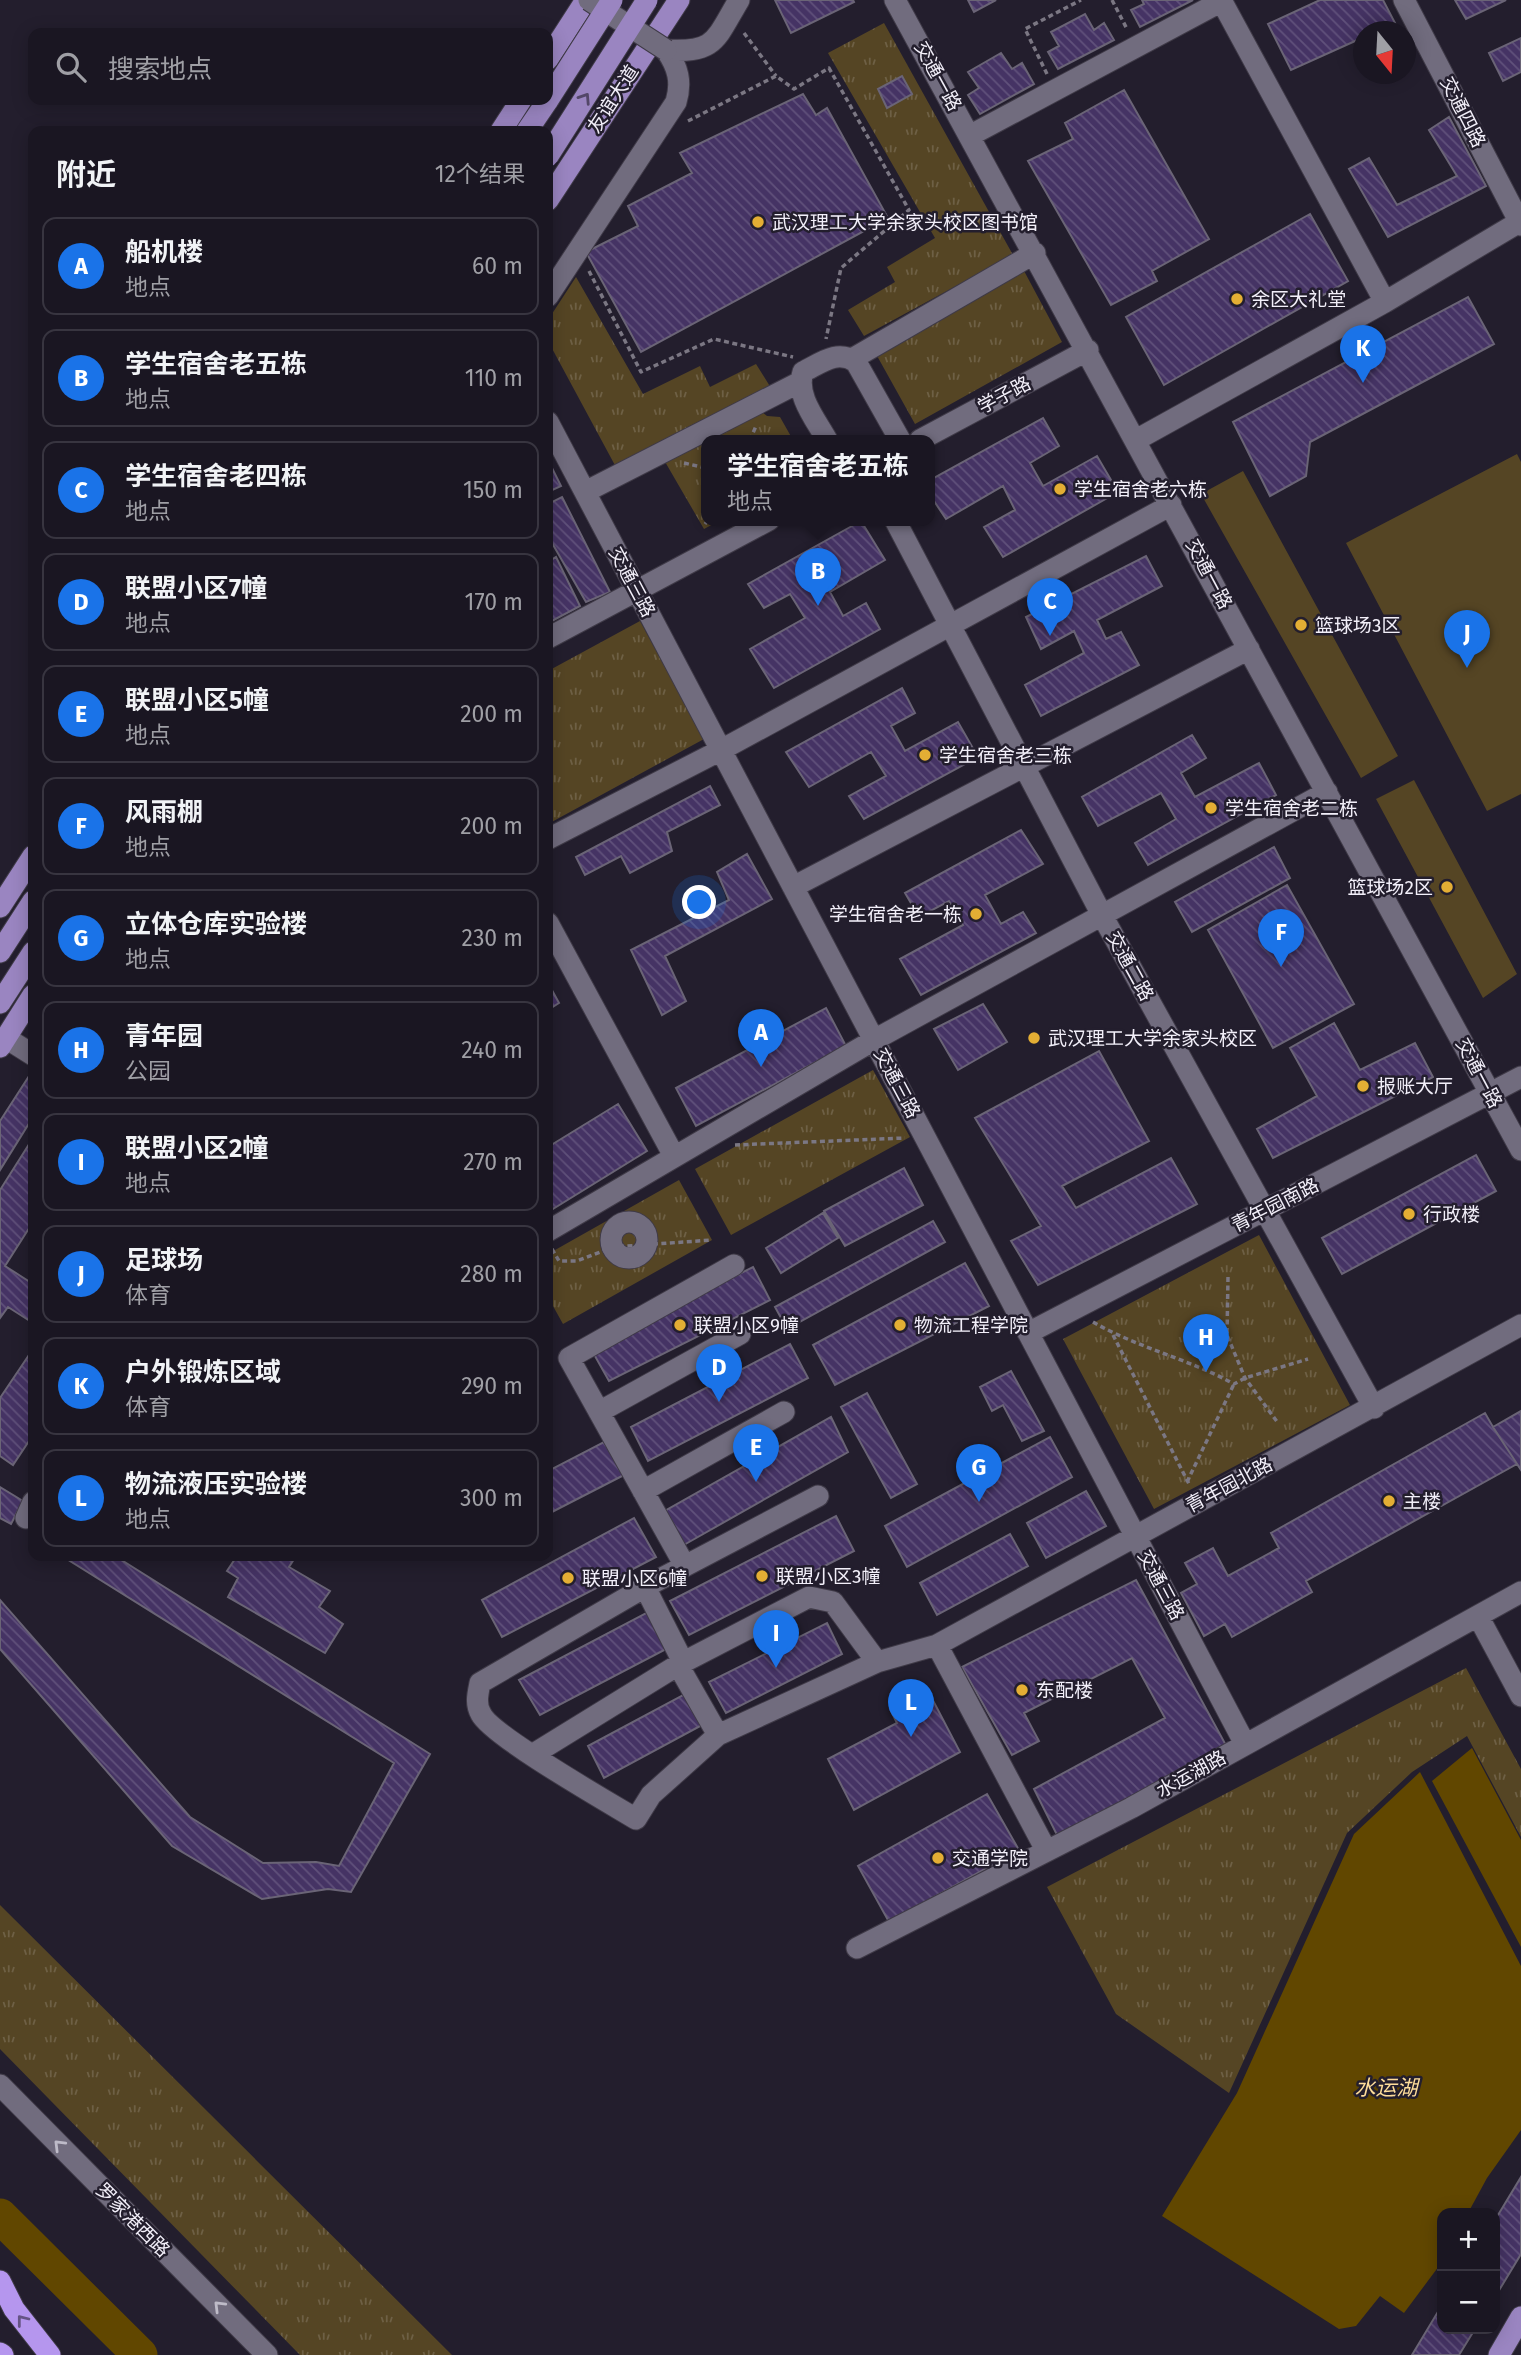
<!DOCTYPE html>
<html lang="zh">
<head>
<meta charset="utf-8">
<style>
  body { margin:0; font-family:"Fira Sans","Noto Sans SC",sans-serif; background:#231f2a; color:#f1f3f6 }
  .controls { position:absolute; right:21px; bottom:21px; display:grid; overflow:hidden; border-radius:14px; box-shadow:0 4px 18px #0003 }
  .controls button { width:63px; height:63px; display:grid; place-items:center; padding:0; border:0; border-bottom:2px solid #383540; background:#1a1622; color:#f1f3f6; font:35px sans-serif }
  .compass { position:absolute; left:1353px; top:21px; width:63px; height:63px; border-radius:50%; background:#1a1622; box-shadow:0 4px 18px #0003; rotate:162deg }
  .you { position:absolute; left:700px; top:903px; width:24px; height:24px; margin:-18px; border:5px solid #fff; border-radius:50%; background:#1a73e8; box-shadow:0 0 0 10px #1a73e833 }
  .badge { display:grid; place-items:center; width:46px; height:46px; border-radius:50%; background:#1a73e8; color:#fff; font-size:23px; font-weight:700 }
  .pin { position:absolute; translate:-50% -58px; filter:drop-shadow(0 2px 4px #0008) }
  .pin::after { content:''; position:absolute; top:37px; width:24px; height:21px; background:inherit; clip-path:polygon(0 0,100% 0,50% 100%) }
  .popup { position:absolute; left:701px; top:435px; width:234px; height:91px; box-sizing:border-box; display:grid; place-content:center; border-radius:14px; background:#1a1622; filter:drop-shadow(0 2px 5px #0005); font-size:23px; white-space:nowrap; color:#9f9fa5 }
  .popup b { font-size:26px; color:#f1f3f6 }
  .popup::after { content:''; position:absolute; left:50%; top:100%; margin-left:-14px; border:14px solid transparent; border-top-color:#1a1622 }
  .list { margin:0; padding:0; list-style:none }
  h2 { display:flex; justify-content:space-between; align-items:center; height:91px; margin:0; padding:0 28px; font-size:30px }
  h2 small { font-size:23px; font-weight:400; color:#9f9fa5 }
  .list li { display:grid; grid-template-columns:46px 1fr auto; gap:21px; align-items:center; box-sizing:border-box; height:98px; margin:0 14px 14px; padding:0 14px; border:2px solid #383540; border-radius:14px }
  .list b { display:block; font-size:26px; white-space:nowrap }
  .list p { margin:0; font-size:23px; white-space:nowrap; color:#9f9fa5 }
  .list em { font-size:23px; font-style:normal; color:#9f9fa5 }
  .icon { flex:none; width:38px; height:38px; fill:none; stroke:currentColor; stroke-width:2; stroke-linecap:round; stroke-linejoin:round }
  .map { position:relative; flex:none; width:1521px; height:2355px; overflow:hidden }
  .search { position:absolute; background:#1a1622; box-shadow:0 4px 18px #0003; left:28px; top:28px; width:525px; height:77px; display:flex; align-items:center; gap:18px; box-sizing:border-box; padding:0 24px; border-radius:14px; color:#9f9fa5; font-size:26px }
  .panel { position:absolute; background:#1a1622; box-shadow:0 4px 18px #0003; left:28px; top:126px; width:525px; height:1435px; border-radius:14px }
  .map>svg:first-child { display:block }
  .grass { fill:url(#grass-tufts) }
  .pitch { fill:#554524 }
  .water { fill:#614700 }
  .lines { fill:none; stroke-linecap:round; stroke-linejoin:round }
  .river { stroke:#614700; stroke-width:35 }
  .building { fill:url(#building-back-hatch); stroke:#6a6476; stroke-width:2 }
  .minor-casing { stroke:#3f3a47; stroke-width:23 }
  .major-casing { stroke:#3f3a47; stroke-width:23 }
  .highway-casing { stroke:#3f3a47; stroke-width:23 }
  .path { stroke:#7b7783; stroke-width:3.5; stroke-dasharray:5 3.5; stroke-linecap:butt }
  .minor { stroke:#716c7e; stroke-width:21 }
  .major { stroke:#9a85c1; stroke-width:21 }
  .highway { stroke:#b596ee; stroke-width:21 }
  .minor-bridge-casing { stroke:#3f3a47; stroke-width:23; stroke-linecap:butt }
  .major-bridge-casing { stroke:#3f3a47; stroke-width:23; stroke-linecap:butt }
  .minor-bridge { stroke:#716c7e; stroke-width:21 }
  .major-bridge { stroke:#9a85c1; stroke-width:21 }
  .oneway { stroke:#534768 }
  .oneway2 { stroke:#bebbc8 }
  .oneway3 { stroke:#655484 }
  .poi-dot { fill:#e3ae34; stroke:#231e2d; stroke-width:2.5 }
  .labels { text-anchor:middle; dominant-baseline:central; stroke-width:5; stroke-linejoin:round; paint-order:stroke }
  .street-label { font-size:19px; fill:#f2eff9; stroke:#231e2d }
  .poi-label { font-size:19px; fill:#f2eff9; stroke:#231e2d; text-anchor:start }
  .water-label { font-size:21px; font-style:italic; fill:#fedd9a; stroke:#231e2d }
</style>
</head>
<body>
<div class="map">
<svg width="1521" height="2355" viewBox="0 0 1521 2355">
  <defs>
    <pattern id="grass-tufts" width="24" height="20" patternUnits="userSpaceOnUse" patternTransform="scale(1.75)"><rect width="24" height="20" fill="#554524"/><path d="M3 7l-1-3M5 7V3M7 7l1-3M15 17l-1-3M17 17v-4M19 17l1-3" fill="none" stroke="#6e6045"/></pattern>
    <pattern id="building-back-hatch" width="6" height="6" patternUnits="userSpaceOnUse" patternTransform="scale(1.75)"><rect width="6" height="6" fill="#453364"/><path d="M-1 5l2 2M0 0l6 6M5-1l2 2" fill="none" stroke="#60517b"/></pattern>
  </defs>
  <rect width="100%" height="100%" fill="#231e2d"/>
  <path class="grass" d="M884,23L1013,255L864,336L848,310L895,282L887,267L935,238L828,53Z
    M1023,269L1062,342L915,424L876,354Z
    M576,277L643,394L700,366L710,387L756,364L771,388L617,469L548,341V320Z
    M758,409L767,416L780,417L793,440H706V520H721L704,529L664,460Z
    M640,621L704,739L548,824V671Z
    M873,1070L910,1137L731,1235L695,1169Z
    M679,1180L712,1240L563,1324L548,1297V1254Z
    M1259,1235L1350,1405L1154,1509L1063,1339Z
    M1466,1668L1521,1769V1837L1467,1736L1412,1772L1347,1833L1229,2093L1116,2014L1047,1887Z
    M0,1905L452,2355H300L0,2049Z"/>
  <path class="pitch" d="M1517,454L1521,462V794L1487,811L1346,543Z
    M1243,471L1398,756L1361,778L1201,494Z
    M1414,780L1517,974L1483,998L1376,799Z"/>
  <path class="water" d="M1472,1748L1521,1840V1947L1432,1781Z
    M1420,1772L1521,1966V2130L1487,2178L1468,2213H1442V2262L1404,2313L1380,2296L1356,2326L1339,2329L1162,2216L1237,2093L1354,1834Z"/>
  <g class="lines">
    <path class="river" d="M0,2216L140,2355"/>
  </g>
  <path class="building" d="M775,0H853L854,2L791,33Z
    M968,0H996L974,12Z
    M1142,0H1193L1140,27L1131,10L1144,4Z
    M1320,0H1383L1395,23L1376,32H1364V37L1291,70L1268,24Z
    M1455,0H1506L1466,19Z
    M1085,14L1094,30L1104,23L1114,40L1058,69L1048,52L1059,46L1051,32Z
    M1521,38V72L1503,81L1489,53Z
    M1001,53L1012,69L1022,63L1034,84L980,114L968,95L979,88L968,72Z
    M902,76L912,94L887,108L878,89Z
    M1124,90L1209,239L1152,271L1157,281L1111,305L1028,161L1073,139L1065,123Z
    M803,94L816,115L827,108L888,218L641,352L586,252L638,226L628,206L692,173L680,153Z
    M1449,117L1486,186L1388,237L1349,169L1369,158L1397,205L1457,176L1429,130Z
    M1310,214L1348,281L1164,385L1126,317Z
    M1468,297L1494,344L1310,442L1306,476L1270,496L1233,422Z
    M1043,418L1059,446L1030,463L1043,486L1097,456L1118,492L1003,557L984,527L1015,510L1003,486L946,519L930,495V480Z
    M548,460L561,486L548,492Z
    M562,497L610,592L586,602L548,536V504Z
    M861,521L885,560L830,592L843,616L866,603L880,629L774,688L750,649L805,618L790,594L764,608L748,584Z
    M1146,556L1162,586L1097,620L1106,639L1121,632L1139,665L1041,716L1025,685L1084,653L1074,631L1041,649L1026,617Z
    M556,557L580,606L548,623V562Z
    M902,688L915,713L891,726L905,751L958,722L978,757L864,819L849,796L886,776L871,752L809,787L786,752Z
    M1192,735L1206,758L1181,773L1195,797L1259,763L1276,795L1148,865L1135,843L1176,819L1161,793L1098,826L1082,797Z
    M710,786L720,805L667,832L672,851L630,873L621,856L585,875L576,857Z
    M1021,830L1043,864L985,895L1001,924L1023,912L1036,933L921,995L900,959L963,925L949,901L919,917L905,893Z
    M1274,847L1290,878L1192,932L1175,902Z
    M747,854L772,899L665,956L686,1001L662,1015L631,950L729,900L717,872Z
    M1287,885L1354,1004L1273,1048L1208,930Z
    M548,983L559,1003L548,1010Z
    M983,1004L1007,1042L958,1070L934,1029Z
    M826,1008L846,1046L696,1126L676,1088Z
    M1334,1023L1360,1070L1415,1043L1433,1077L1273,1158L1257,1129L1317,1096L1290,1048Z
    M1099,1051L1149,1141L1062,1186L1076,1208L1171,1158L1197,1204L1038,1285L1011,1241L1041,1226L975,1118Z
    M33,1070V1117L0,1170V1121Z
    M618,1104L647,1151L548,1212V1147Z
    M33,1138V1222L5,1266L33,1284V1323L8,1307L0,1318V1190Z
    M1476,1155L1496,1191L1342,1274L1322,1238Z
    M904,1168L923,1205L845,1246L824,1211Z
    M823,1213L838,1238L781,1273L766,1248Z
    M933,1221L945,1242L787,1329L775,1307Z
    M965,1263L989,1306L835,1385L813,1345Z
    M753,1267L770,1300L609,1381L591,1349Z
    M790,1344L808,1378L648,1461L631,1427Z
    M33,1349V1435L13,1465L0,1456V1398Z
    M1011,1371L1044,1431L1022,1441L1003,1405L992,1411L980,1387Z
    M867,1393L917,1484L891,1498L841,1407Z
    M1521,1411V1470L1517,1464L1306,1581L1312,1592L1232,1637L1225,1624L1204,1636L1181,1593L1197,1584L1185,1563L1213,1548L1228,1576L1279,1548L1271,1533L1485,1413L1493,1427Z
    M1521,1411V1470L1493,1427Z
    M831,1417L848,1452L682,1546L663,1512Z
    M1050,1437L1072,1477L907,1567L885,1526Z
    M604,1442L624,1475L548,1514V1471Z
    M0,1487L23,1501L11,1524L0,1518Z
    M1086,1491L1106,1526L1046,1558L1027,1523Z
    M836,1516L854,1551L689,1635L670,1601Z
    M634,1518L656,1557L502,1637L482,1600Z
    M1010,1534L1028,1566L937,1615L920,1583Z
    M62,1556H115L430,1754L351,1892L328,1889L262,1899L172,1846L0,1649V1600L190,1817L263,1863L316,1862L339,1866L394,1763Z
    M237,1556H296L289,1567L330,1591L319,1607L343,1624L325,1653L228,1597L238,1578L227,1571Z
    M1136,1580L1228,1749L1059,1839L1034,1789L1165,1718L1132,1658L1024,1713L1039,1741L1012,1755L962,1667Z
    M650,1611L668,1648L540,1715L519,1680Z
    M827,1623L842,1654L726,1713L709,1682Z
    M927,1689L960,1752L854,1810L828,1759L897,1723L890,1709Z
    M685,1694L702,1725L604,1778L588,1746Z
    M987,1794L1019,1850L889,1922L858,1866Z
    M1521,2177V2254L1495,2297V2220Z
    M1442,2305V2329H1475L1459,2355H1412Z"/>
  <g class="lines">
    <defs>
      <path id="minor" d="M895,0L1521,1150
        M1221,0L1385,302
        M1404,0L1521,225
        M971,135L1222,1
        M548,296L676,102C682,82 678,67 666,50C716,53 715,40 739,0
        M852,359L1035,253
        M548,422L1245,1744
        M827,440C816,420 795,395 803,372C821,363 837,349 856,362L900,440
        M920,440L1088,350
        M1136,440L1385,302L1521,221
        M585,492L800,382
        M895,520L1103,917L1374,1408
        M548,638L769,520
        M548,839L721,750L1171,505
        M793,887L1249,649
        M548,923L674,1156
        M6,1038L33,1055
        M611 1240a18 18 0 1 1 36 0a18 18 0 1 1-36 0Z
        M548,1231L874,1040L1327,792
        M1028,1333L1521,1077
        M599,1412L740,1334
        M643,1491L784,1412
        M818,1496L645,1587L480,1683C478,1693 475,1704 481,1714C492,1736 608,1802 636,1819L651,1795L718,1735L877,1662L937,1645L1521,1325
        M26,1518L33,1502
        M685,1566L569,1358L734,1265
        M645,1587L683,1662
        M1478,1616L1521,1696
        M937,1645L1046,1850
        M678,1665L718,1735
        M532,1755L678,1665L809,1597L833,1602L877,1662
        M857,1948L1131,1808L1521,1592
        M0,2085L267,2355"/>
      <path id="major" d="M548,59L586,0
        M501,131L521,100
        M527,131L548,100
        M548,200L679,0
        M0,907L33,856
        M0,952L33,901
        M0,1003L33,952
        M0,1047L33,995
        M1499,2355L1521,2317"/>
      <path id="highway" d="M0,2281L14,2309L50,2355
        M0,2353L3,2355"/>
    </defs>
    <use href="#minor" class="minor-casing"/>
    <use href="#major" class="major-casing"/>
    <use href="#highway" class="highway-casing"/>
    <path class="path" d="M1112,0L1127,29
      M744,33L776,76
      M1047,74L1025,29L1081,0
      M688,121L776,76L794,89L829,68L909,210L841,268L826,339
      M589,271L641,372L714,339L793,357
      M750,440L756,426
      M684,463L706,468
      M705,524L708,520
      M735,1145L905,1138
      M552,1249L559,1261H577L613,1247L712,1240
      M1228,1277L1227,1335L1245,1378L1278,1423
      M1093,1322C1138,1348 1189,1359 1234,1384L1245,1378L1308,1359
      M1113,1335L1189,1484
      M1187,1482L1234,1384"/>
    <use href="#minor" class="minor"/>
    <use href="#major" class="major"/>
    <use href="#highway" class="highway"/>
    <defs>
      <path id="minor-bridge" d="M589,0L666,50"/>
      <path id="major-bridge" d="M548,100L612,0
        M548,156L647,0"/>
    </defs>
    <use href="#minor-bridge" class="minor-bridge-casing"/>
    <use href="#major-bridge" class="major-bridge-casing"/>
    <use href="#minor-bridge" class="minor-bridge"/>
    <use href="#major-bridge" class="major-bridge"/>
  </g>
  <defs><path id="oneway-chevron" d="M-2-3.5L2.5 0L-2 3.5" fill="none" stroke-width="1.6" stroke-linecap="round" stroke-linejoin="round" transform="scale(1.75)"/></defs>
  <use class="oneway" href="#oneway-chevron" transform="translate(585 98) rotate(-57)"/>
  <g class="oneway2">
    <use href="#oneway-chevron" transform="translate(59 2145) rotate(-135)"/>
    <use href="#oneway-chevron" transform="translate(219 2306) rotate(-135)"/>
  </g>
  <use class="oneway3" href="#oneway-chevron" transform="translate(22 2320) rotate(-128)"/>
  <g class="poi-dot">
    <circle cx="758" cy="222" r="7"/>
    <circle cx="1237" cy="299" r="7"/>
    <circle cx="1060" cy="489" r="7"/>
    <circle cx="1301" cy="625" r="7"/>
    <circle cx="925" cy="755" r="7"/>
    <circle cx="1211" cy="808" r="7"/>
    <circle cx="1447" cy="887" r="7"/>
    <circle cx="976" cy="914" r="7"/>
    <circle cx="1034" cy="1038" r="7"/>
    <circle cx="1363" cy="1086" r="7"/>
    <circle cx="1409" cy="1214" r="7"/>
    <circle cx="680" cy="1325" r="7"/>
    <circle cx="900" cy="1325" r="7"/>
    <circle cx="1389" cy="1501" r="7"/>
    <circle cx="762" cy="1576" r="7"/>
    <circle cx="568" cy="1578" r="7"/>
    <circle cx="1022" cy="1690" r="7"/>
    <circle cx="938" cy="1858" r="7"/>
  </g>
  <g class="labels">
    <g class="street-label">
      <text transform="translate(938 76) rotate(61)">交通一路</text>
      <text transform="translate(613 99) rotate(-57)">友谊大道</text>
      <text transform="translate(1463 112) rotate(63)">交通四路</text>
      <text transform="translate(1004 395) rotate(-28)">学子路</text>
      <text transform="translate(1209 574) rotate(62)">交通一路</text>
      <text transform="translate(632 582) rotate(62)">交通三路</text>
      <text transform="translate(1130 966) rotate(61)">交通二路</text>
      <text transform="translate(1479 1073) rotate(62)">交通一路</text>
      <text transform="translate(897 1083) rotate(62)">交通三路</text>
      <text transform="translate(1275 1205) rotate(-27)">青年园南路</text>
      <text transform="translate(1229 1485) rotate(-28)">青年园北路</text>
      <text transform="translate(1161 1585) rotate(62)">交通三路</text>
      <text transform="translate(1191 1774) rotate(-29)">水运湖路</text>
      <text transform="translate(133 2220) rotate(45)">罗家港西路</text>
    </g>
    <g class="poi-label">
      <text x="772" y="222">武汉理工大学余家头校区图书馆</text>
      <text x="1251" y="299">余区大礼堂</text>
      <text x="1074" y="489">学生宿舍老六栋</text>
      <text x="1315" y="625">篮球场3区</text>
      <text x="939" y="755">学生宿舍老三栋</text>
      <text x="1225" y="808">学生宿舍老二栋</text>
      <text x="1433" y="887" text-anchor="end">篮球场2区</text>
      <text x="962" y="914" text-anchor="end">学生宿舍老一栋</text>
      <text x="1048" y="1038">武汉理工大学余家头校区</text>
      <text x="1377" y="1086">报账大厅</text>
      <text x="1423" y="1214">行政楼</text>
      <text x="694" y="1325">联盟小区9幢</text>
      <text x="914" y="1325">物流工程学院</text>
      <text x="1403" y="1501">主楼</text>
      <text x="776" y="1576">联盟小区3幢</text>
      <text x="582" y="1578">联盟小区6幢</text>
      <text x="1036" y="1690">东配楼</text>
      <text x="952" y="1858">交通学院</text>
    </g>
    <g class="water-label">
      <text x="1386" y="2088">水运湖</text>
    </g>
  </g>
</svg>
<div class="controls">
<button>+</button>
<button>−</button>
</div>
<svg class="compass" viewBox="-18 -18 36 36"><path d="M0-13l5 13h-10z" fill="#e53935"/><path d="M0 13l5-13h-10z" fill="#9f9fa5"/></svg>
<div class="you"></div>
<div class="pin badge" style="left:761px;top:1067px">A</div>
<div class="pin badge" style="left:818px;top:606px">B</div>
<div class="popup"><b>学生宿舍老五栋</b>地点</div>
<div class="pin badge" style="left:1050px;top:636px">C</div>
<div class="pin badge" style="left:719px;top:1402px">D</div>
<div class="pin badge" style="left:756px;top:1482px">E</div>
<div class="pin badge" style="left:1281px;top:967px">F</div>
<div class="pin badge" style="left:979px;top:1502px">G</div>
<div class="pin badge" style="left:1206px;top:1372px">H</div>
<div class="pin badge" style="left:776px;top:1668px">I</div>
<div class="pin badge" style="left:1467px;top:668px">J</div>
<div class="pin badge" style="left:1363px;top:383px">K</div>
<div class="pin badge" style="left:911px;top:1737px">L</div>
<div class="search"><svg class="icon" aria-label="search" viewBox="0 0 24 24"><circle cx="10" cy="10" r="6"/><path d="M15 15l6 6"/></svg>搜索地点</div>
<section class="panel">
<h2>附近<small>12个结果</small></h2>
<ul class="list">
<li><span class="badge">A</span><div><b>船机楼</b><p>地点</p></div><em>60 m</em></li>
<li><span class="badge">B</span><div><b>学生宿舍老五栋</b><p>地点</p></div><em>110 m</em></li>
<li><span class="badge">C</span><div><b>学生宿舍老四栋</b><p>地点</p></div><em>150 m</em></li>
<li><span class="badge">D</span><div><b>联盟小区7幢</b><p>地点</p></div><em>170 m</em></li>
<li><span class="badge">E</span><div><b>联盟小区5幢</b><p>地点</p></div><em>200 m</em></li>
<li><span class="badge">F</span><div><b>风雨棚</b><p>地点</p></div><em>200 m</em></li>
<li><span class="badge">G</span><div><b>立体仓库实验楼</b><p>地点</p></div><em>230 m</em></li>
<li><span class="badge">H</span><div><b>青年园</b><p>公园</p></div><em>240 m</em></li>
<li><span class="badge">I</span><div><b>联盟小区2幢</b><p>地点</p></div><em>270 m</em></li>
<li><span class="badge">J</span><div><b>足球场</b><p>体育</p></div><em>280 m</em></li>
<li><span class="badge">K</span><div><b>户外锻炼区域</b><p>体育</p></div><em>290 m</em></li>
<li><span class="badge">L</span><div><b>物流液压实验楼</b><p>地点</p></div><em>300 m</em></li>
</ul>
</section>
</div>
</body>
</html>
